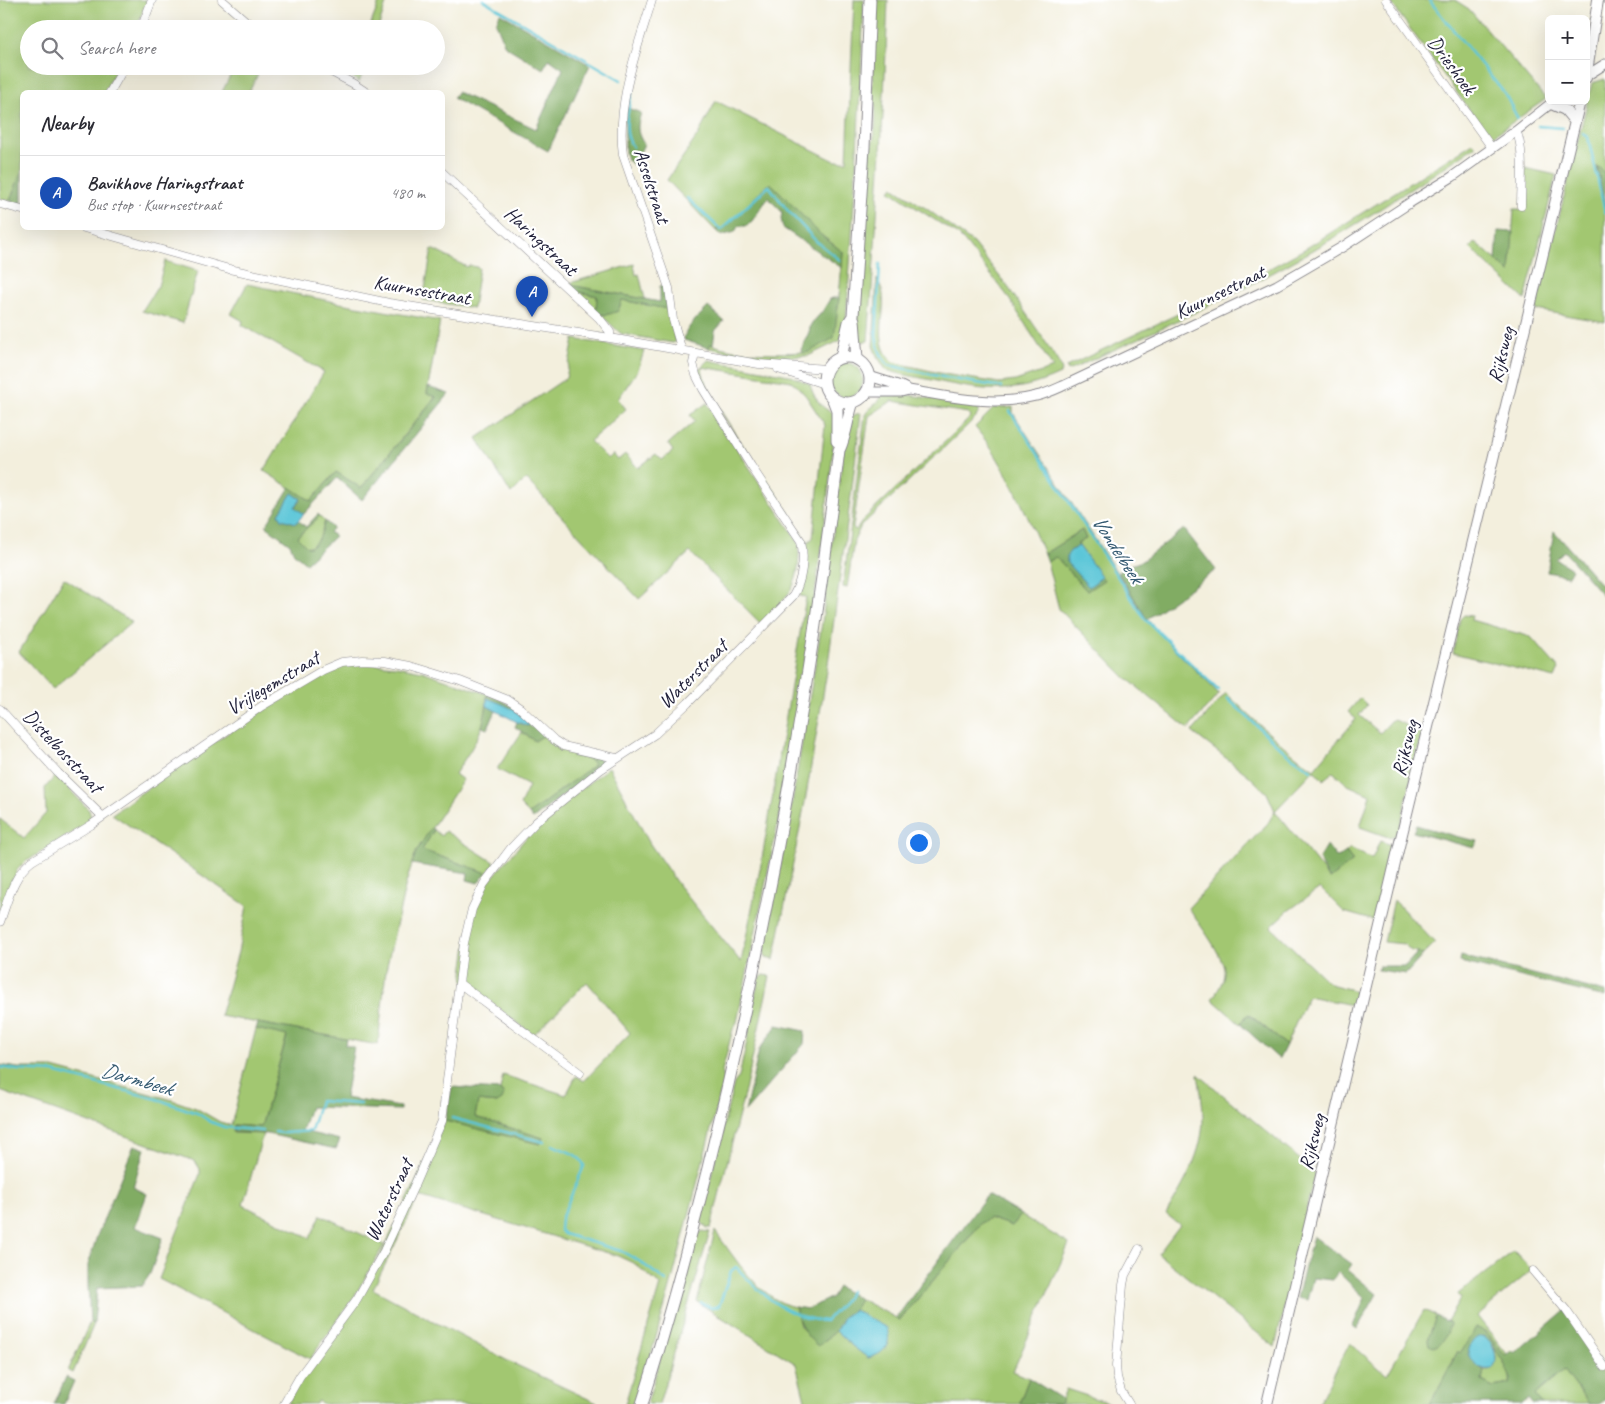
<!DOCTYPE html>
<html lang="en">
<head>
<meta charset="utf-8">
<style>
  body { margin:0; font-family:Caveat,sans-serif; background:#f2f2f3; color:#2b2b33 }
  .controls { position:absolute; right:15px; top:15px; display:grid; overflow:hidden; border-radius:8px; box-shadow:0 5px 20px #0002 }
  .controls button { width:45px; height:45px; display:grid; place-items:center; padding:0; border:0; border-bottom:1px solid #e1e1e2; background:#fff; color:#2b2b33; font:25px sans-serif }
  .you { position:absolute; left:918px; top:842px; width:18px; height:18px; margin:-12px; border:4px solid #fff; border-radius:50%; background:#1a73e8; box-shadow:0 0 0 8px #1a73e833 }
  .badge { display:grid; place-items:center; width:32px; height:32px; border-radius:50%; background:#0b8043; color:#fff; font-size:16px; font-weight:700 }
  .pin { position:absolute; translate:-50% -41px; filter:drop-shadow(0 1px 2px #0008) }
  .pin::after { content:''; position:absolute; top:26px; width:18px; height:15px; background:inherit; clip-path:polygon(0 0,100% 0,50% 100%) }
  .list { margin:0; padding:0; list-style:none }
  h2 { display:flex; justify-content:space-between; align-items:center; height:65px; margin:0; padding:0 20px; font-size:21px }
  h2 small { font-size:16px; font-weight:400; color:#7c7c81 }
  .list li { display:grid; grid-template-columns:32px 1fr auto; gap:15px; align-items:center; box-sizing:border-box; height:75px; padding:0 20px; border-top:1px solid #e1e1e2 }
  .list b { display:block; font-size:19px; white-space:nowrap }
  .list p { margin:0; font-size:16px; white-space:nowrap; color:#7c7c81 }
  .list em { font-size:16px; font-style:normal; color:#7c7c81 }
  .icon { flex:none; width:28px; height:28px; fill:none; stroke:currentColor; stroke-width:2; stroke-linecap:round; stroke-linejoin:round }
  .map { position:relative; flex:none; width:1605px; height:1404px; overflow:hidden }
  .search { position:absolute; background:#fff; box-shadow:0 5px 20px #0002; left:20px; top:20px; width:425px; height:55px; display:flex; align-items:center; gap:12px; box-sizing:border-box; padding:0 18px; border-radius:28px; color:#7c7c81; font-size:19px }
  .panel { position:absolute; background:#fff; box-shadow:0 5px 20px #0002; left:20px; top:90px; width:425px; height:140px; border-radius:8px }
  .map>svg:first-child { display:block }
  .green { fill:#a2c771; stroke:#627456; fill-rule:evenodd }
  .forest { fill:#81ac63; stroke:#52674f; fill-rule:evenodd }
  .water { fill:#5cc6d8; stroke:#3f748a }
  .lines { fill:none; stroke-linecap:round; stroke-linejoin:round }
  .stream { stroke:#5cc6d8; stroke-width:2.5 }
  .minor-casing { stroke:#8a888c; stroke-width:9 }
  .tertiary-casing { stroke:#8a888c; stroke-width:11 }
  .secondary-casing { stroke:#8a888c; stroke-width:12 }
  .primary-casing { stroke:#8a888c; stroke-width:13 }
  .minor { stroke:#fff; stroke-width:8 }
  .tertiary { stroke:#fff; stroke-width:9 }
  .secondary { stroke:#fff; stroke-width:10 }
  .primary { stroke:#fff; stroke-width:11 }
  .labels { text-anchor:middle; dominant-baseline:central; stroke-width:4.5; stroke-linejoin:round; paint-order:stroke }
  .street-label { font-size:20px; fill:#22223b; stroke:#fff }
  .water-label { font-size:21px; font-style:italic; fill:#365b72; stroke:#fff }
</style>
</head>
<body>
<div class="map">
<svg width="1605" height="1404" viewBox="0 0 1605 1404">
  <rect width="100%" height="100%" fill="#fff"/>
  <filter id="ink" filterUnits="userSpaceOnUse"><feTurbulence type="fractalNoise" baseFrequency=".02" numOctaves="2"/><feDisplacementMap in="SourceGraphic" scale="10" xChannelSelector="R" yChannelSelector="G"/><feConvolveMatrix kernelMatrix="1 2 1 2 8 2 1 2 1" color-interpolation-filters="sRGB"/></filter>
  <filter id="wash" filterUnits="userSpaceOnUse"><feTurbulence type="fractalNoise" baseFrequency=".0096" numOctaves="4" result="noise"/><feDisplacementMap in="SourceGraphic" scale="20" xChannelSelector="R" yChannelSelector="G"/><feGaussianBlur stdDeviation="1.12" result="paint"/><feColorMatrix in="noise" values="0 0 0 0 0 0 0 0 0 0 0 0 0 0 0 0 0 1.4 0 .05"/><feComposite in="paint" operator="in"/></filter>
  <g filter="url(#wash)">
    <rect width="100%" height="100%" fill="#f3efdd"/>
    <path class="green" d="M0,0H147L136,29H29V66H118L104,92H22V170L10,201L0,198Z
      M380,0H387L378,29H369Z
      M854,0H864C860,107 854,213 846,320L841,340L808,356L762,358L709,348L710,344C742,355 776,353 809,352L838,307L843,252L821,235L770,184L723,228L715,230L667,180L698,135L716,101L835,161H847Z
      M876,0H888C884,114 877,227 868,341L858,342L857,321L869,154C876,139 878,107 872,91Z
      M1389,0H1455L1469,9L1546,99L1490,138Z
      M235,66H262L249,92H222Z
      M356,66H365L359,83L352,76Z
      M1605,79V174L1597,167L1605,206V322L1536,310L1592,83Z
      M1473,143L1476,146C1414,187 1352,229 1287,265C1216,305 1141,337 1068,371L1066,367L1245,282L1308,247Z
      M1525,168L1556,175L1525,300L1470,248L1475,242L1510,272L1514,209H1524Z
      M893,187L927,209L973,243L1008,287L1043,338L1060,365L1062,371L1060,374C1014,396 980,391 932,380C917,377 901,375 886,370L877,356L873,346L877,279C880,284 882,288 883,294C886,317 873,344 893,362L944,374L999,383L1015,381L1053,368L1006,294L965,242L958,235L890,191Z
      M432,249L467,267L469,265L479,268L473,308L423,300Z
      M165,261L198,271L183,323L142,311L158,286Z
      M634,264L636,275L639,274L645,299L575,286L570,283Z
      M247,284L340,303L440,321L427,393L436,396L361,488L336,472L311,501L264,471L324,372L242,325L243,321L231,314Z
      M575,291L597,296L596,311Z
      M622,300L667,309L676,341L673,343L622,334L619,332L600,314L605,315L618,311Z
      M574,339L644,351L638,370L618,399L626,409L590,441L608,459L613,454L618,460L625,454L638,468L656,454L662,460L673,451L668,444L695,421L690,415L707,403L799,543C800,588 791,593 761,624L690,552L639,599L526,479L511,494L477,438L566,378Z
      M708,360L789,375L810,384C813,397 821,408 833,413L835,423L832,460L822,547L785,789L737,1022L733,1029L722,1071L724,1079L673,1277L637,1404H625L660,1285L635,1264L618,1256L419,1196L373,1289L508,1361L599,1404H324L317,1401L316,1404H288L295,1388L363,1292L445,1121L540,1144L543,1138L475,1117L478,1101L497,1103L504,1095L500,1090L503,1075L566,1095L576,1076L584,1081L630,1033L587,982L533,1035L464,981L463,973L468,937L474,912L486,885L531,832L563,803L609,767L650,844L679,886L741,962L762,859L806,597L800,596L806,563L807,543L785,512L703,385L699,373V369ZM702,367L791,381L796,385L806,396L825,425L813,538L808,542C799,530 791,516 783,503C766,478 702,392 702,367Z
      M829 380a17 17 0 1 1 34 0a17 17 0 1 1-34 0Z
      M902,394L975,405L979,409V412L976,417L968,425L861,526L854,541L847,588L843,587L865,415C869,407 879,404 882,395L901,396ZM892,401L968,413L971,417L864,519L856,530L853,528L869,416Z
      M1013,407V413L1147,619L1167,642L1219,694L1188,729L1124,676L1059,609L1047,562L1056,556L1087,591L1103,580L1077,543L1086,539L1082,530L1044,554C1025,511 1005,462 975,427L994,408Z
      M861,413L852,488L827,671L805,802L774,960L766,958L764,951L787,833L822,623L845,436L853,415Z
      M320,516L325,521L320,537L311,547H307L297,537Z
      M64,578L132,622L53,689L19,652Z
      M1464,615L1472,616L1471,620L1531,637L1559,669L1555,678L1453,653L1460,619Z
      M362,663L396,666L422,671L487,694C487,729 473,746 455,774L463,780L416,852L406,883L386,970L378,1045L220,1016L238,952L247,906L112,814L177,767L285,695L337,667Z
      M1226,693C1254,720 1282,747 1314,769L1356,719L1348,712L1360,698L1367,705L1359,715L1380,733L1393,719L1422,733L1398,835L1388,837L1360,827L1370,795L1348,785L1333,772L1323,780L1314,770L1275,811L1330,879L1353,861L1346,852L1350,848L1372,859L1380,841L1395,846L1375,921L1344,912L1320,888L1288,911L1271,927L1330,984L1360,992L1357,1006L1308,996L1286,1045L1249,1014L1240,1024L1212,999C1217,992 1223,983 1224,974C1227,959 1197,921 1188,908L1268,823L1275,811L1267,793L1248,775L1192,732Z
      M522,732L535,741L544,735L573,751L572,756L586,758L592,761L594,765L529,814L520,805L529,786L497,769Z
      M56,775L89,810L91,817L89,823L25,862L17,870L0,914V819L24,838L46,813L45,788Z
      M434,830L441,836L445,831L495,863L487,873L422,850Z
      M1394,900L1435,943L1423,955L1418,952L1411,951L1404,944L1384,942Z
      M764,975L770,976L749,1074L711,1228H707L700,1221L734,1083L739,1077L749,1032L748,1025L759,979Z
      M256,1029L287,1035L261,1127L234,1125L233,1133L263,1134L243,1205L310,1238L321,1215L384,1245L354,1297L310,1359L159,1279L200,1174V1169L195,1161L0,1091V1065L18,1068H53L169,1099L196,1108L220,1122L231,1125Z
      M1198,1074L1315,1172L1275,1347L1158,1254L1180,1225L1166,1214C1184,1184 1203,1153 1203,1117C1203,1102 1200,1088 1198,1074Z
      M1021,1215L1069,1244L1013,1371L1029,1378L1019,1404H806L796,1364L697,1302L715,1231C735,1258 760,1300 795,1307L800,1326L818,1346L836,1331L851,1345L868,1358L872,1320L854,1310L860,1299L900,1320L981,1223L989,1218L1012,1226Z
      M703,1231L710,1232L659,1404H647L696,1234Z
      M1514,1251L1532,1270L1477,1316L1507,1354L1505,1356L1484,1330L1460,1354L1458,1351L1430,1404H1318L1350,1343L1387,1375L1424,1310L1436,1316L1428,1340L1450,1323L1447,1321L1461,1298L1458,1294Z
      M90,1322L94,1324L73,1373L68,1371Z
      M1494,1348C1502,1356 1512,1372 1510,1384L1493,1387L1482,1381L1484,1370H1489L1496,1357Z
      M1564,1370L1589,1404H1542L1534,1395Z
      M1066,1389L1112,1404H1060Z"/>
    <path class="forest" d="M500,13L590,65L548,151L453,98L457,92L536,129L563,69L549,59L543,69L505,46L496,23Z
      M625,107L641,113C637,126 636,132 644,144L634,165L627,160L625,152Z
      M1597,166L1605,173V206Z
      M22,170V204L10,201Z
      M770,183L775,187L821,235L843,252L842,268L783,228L781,219L782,212L768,198L752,221L746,226H738L735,232L721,236L715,230L723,228Z
      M1498,231L1513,232L1510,273L1496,260Z
      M565,282L575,286L660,302V286L664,285L667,309L622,300L618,311C610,314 604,317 596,311L597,296L575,291Z
      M833,298H839L834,338L809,352L803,353L801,350L809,332L811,324L822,312L830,299Z
      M708,307L724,321L715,331L713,345L710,344L709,348L684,340C684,328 701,315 708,307Z
      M428,387L449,394L362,500L337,478L304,514L295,508L301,499L292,494L279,514L282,519L296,523L298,520L306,527L318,514L320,516L297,537L307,547H311L320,537L325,521L333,528L329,532L335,536L306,563L294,553L290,544L266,526L290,487L311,501L336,472L361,488L436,397L427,394Z
      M1184,529L1216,570L1147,619L1118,572L1128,566L1142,561Z
      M1082,530L1086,539L1077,543L1079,546L1071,550L1089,587L1102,577L1104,580L1087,591L1056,557L1047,562L1044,554Z
      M1554,531L1605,589V598L1564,551L1556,559L1572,569L1568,576L1547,572Z
      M487,694C515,705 523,714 544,735L535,741L515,727L517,722L528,726L512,709L487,698Z
      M487,706L496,711L487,729L482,727Z
      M573,751L599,758L601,762L600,766L533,819L529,814L594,765L592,761L586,758L572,756Z
      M1416,825L1459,837L1478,841L1474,848L1413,832Z
      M431,828L434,830L422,850L487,873L478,883L467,880L468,873L412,864L416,852Z
      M1327,845L1337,858L1346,852L1353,861L1330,879L1322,867L1319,858Z
      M1418,952L1423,955L1406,974L1378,970L1379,966H1405Z
      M1461,956L1605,992V997L1460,962Z
      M1248,1014L1286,1045L1279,1059L1240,1024Z
      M258,1023L346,1039L345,1045L354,1047L345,1098L400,1107V1110L310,1107L302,1131L340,1140L336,1149L267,1134L233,1132L234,1125L261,1127L287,1036L256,1029Z
      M777,1025L805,1031L804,1044L745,1112L759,1050Z
      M452,1087L500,1090L504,1095L502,1100L497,1103L478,1101L475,1117L543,1138L540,1144L445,1121Z
      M134,1145L145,1149L133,1187L147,1194L135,1227L163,1238L150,1274L142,1286L97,1288L94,1324L90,1322L88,1287V1265L97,1236Z
      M987,1195L1021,1215L1012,1226L989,1218L981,1223L900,1320L896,1318Z
      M1313,1236L1352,1264L1348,1270L1377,1294L1357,1329L1353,1326L1365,1298L1338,1272L1333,1280L1313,1278L1307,1300L1297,1298Z
      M838,1287L860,1299L854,1310L843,1317L836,1331L818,1346C803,1334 800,1325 795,1307L808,1309L832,1297Z
      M1565,1310L1605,1372V1400L1599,1404H1589L1564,1370L1535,1395L1542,1404H1532L1528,1399L1521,1404H1430L1458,1351L1460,1353L1476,1328L1483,1330L1505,1356L1512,1350L1515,1353ZM1492,1344L1503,1361L1511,1379L1510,1384L1493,1387L1482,1381L1484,1370L1479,1367L1471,1359Z
      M1436,1316L1450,1323C1448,1333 1444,1343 1434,1347L1429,1345L1428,1340Z
      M66,1377L74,1381L64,1404H54Z
      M1029,1378L1062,1399L1060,1404H1019Z"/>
    <path class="water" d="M292,493L301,499L295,507L304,514L296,523L282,519L279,514Z
      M1079,546L1102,577L1089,587L1067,563C1065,553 1071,550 1079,546Z
      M487,698C502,704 521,710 529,725L528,726L517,722L487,706Z
      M854,1310L887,1328C892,1345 884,1354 868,1358L851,1345L836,1331L843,1317Z
      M1483,1336C1493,1343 1501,1359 1492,1369C1481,1371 1473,1364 1468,1354C1470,1344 1473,1337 1483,1336Z"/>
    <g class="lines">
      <path class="stream" d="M483,0L621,80
        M1429,0L1505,94L1518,119
        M633,87C630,105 620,131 633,147
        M1538,126L1563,128
        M1583,133L1588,137L1605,212
        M687,198L721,230L769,186L788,211L816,241L840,260
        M880,264L876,336C878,348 880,356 888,365L947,378L1001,387
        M1010,411L1145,619L1218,690
        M1227,698L1285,752L1311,770
        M0,1067L17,1070L53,1072L157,1099L197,1113L211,1122L224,1127L263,1131
        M452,1118L544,1142
        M275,1132L284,1133L311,1131L320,1101L361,1104
        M552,1145C563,1150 581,1154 584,1166L561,1219L560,1230L564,1234L621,1251L639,1261L666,1281
        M701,1303L712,1308L719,1306L731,1271L736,1267C761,1294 788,1319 826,1321L847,1298L850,1291"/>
    </g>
  </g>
  <g filter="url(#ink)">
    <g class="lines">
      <defs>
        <path id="minor" d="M222,0L255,29
          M652,0C637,50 616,102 623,155L669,288L673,320L682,351
          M1386,0L1492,148
          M141,29L152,0
          M320,66L354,84L366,92
          M110,92L125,66
          M1516,131C1525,148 1521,185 1521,206
          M442,172L599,318L610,332V338
          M0,204L22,210
          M84,228L229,269L389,303L610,338L759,364L826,369
          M778,369L824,384
          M0,709L58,773L102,816
          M0,922C8,900 13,875 32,861L91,825L262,706L323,670L342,662L362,660L385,661L411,666L460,681L508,700L520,708L554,740L563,746L616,758
          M460,984L580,1073
          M1533,1271L1566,1310L1605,1367
          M284,1404L300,1376L357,1299L384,1251L414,1186L442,1121L464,943L472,909L484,884L511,848L536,822L600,770L655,734L688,703L793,596C802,581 805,558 801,541L751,466L703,389L696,375L693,363L695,354
          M1129,1404L1121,1391L1117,1377L1116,1366L1123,1285L1125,1275L1139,1249"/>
        <path id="tertiary" d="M1586,76L1605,64
          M869,376L901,386L909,390C950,397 994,407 1036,396C1046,394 1056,389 1065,385L1277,285L1344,246L1411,202L1452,177L1516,131L1554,101
          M866,392H901L909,390"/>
        <path id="secondary" d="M1586,78L1598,0
          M1551,104L1565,110L1575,122
          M1267,1404L1400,842L1580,101"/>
        <path id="primary" d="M854,320L857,359
          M841,357L849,322L853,316L864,148L870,0
          M824 380a23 23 0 1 1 46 0a23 23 0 1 1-46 0Z
          M832,397L837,410V441
          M642,1404C667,1326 688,1247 708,1168C767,931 809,692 839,450C845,440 848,415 853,402"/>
      </defs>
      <use href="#minor" class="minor-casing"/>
      <use href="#tertiary" class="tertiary-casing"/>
      <use href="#secondary" class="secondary-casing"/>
      <use href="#primary" class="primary-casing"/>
      <use href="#minor" class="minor"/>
      <use href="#tertiary" class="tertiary"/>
      <use href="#secondary" class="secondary"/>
      <use href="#primary" class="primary"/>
    </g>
  </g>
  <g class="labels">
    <g class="street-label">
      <text transform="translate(1452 65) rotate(54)">Drieshoek</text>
      <text transform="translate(652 186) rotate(72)">Asselstraat</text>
      <text transform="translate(541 241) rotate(43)">Haringstraat</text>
      <text transform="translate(422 290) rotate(10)">Kuurnsestraat</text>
      <text transform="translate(1220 292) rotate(-26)">Kuurnsestraat</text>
      <text transform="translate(1501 355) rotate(-76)">Rijksweg</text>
      <text transform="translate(693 674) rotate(-45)">Waterstraat</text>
      <text transform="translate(273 683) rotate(-31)">Vrijlegemstraat</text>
      <text transform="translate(1405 748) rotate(-76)">Rijksweg</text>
      <text transform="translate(63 751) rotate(47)">Distelbosstraat</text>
      <text transform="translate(1312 1142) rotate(-76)">Rijksweg</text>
      <text transform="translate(389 1200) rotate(-65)">Waterstraat</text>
    </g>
    <g class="water-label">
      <text transform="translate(1118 549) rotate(57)">Vondelbeek</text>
      <text transform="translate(137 1079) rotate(16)">Darmbeek</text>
    </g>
  </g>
</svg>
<div class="controls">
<button>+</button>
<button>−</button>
</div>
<div class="you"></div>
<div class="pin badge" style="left:532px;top:317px;background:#1a4fb4">A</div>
<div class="search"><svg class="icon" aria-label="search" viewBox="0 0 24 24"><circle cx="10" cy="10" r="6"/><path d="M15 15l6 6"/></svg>Search here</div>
<section class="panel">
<h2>Nearby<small></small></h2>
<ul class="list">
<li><span class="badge" style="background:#1a4fb4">A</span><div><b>Bavikhove Haringstraat</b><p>Bus stop · Kuurnsestraat</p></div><em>480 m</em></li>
</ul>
</section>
</div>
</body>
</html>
